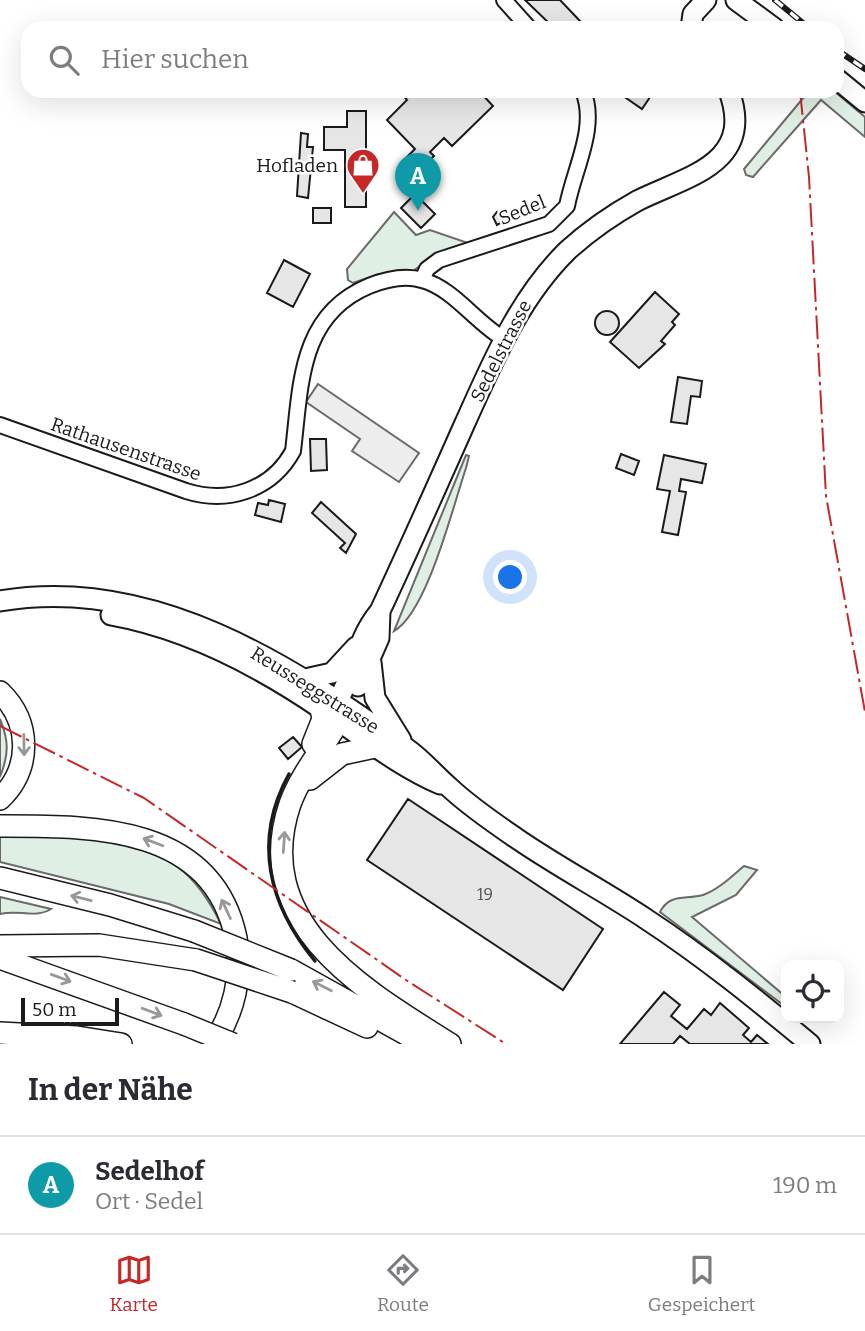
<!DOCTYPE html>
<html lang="de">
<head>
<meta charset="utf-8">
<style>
  body { margin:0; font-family:Bitter,serif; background:#f7f7f7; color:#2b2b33 }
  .controls { position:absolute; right:21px; bottom:21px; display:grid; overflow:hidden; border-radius:14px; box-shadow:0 7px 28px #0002 }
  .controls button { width:63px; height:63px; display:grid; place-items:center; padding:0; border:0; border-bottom:2px solid #e1e1e2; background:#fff; color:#2b2b33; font:35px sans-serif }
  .scale { position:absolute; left:21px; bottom:18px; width:98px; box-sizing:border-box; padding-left:7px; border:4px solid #1a1a1a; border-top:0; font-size:19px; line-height:24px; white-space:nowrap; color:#1a1a1a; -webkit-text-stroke:5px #fff; paint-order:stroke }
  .you { position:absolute; left:511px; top:578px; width:24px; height:24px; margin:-18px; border:5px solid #fff; border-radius:50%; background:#1a73e8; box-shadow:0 0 0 10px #1a73e833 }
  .badge { display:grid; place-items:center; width:46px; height:46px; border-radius:50%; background:#c62828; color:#fff; font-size:23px; font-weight:700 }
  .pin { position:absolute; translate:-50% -58px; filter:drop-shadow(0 2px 4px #0008) }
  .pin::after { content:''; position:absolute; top:37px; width:24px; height:21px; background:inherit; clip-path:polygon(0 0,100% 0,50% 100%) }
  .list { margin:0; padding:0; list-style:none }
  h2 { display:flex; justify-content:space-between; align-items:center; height:91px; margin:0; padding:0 28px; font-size:30px }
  h2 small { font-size:23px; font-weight:400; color:#7c7c81 }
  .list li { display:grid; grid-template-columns:46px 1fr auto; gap:21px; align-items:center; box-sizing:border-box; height:98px; padding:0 28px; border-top:2px solid #e1e1e2 }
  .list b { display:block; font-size:26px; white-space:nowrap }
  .list p { margin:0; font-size:23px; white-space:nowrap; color:#7c7c81 }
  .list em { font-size:23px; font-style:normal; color:#7c7c81 }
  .icon { flex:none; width:38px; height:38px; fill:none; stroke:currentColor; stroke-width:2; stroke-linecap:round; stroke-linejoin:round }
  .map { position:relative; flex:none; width:865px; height:1044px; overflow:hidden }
  .search { position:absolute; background:#fff; box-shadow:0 7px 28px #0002; left:21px; right:21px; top:21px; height:77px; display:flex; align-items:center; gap:18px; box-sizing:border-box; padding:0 24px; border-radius:21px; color:#7c7c81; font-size:26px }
  .sheet { height:189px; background:#fff }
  nav { display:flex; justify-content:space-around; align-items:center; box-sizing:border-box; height:98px; border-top:2px solid #e1e1e2; background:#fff; font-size:19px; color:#7c7c81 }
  nav a { display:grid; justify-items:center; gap:4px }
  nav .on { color:#c62828 }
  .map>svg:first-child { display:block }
  .green { fill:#e0efe3; stroke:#6a6a6a; stroke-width:2 }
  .parking { fill:#ededed; stroke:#6a6a6a; stroke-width:2 }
  .building { fill:#e6e6e6; stroke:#1a1a1a; stroke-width:2 }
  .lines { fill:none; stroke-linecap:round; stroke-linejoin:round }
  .minor-casing { stroke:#1a1a1a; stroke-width:18 }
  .major-casing { stroke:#1a1a1a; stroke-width:23 }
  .highway-casing { stroke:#1a1a1a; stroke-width:24 }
  .minor { stroke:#fff; stroke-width:14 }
  .major { stroke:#fff; stroke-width:19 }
  .highway { stroke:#fff; stroke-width:21 }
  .rail-casing { stroke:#1a1a1a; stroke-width:6 }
  .rail { stroke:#fff; stroke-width:3.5; stroke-dasharray:10; stroke-linecap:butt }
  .highway-bridge-casing { stroke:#1a1a1a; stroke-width:24; stroke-linecap:butt }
  .highway-bridge { stroke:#fff; stroke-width:21 }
  .wall { stroke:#1a1a1a; stroke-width:3.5 }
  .power { stroke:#c62828; stroke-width:2; stroke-dasharray:24 5 3.5 5; stroke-linecap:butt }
  .oneway { stroke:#989898 }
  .labels { text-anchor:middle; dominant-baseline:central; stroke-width:5; stroke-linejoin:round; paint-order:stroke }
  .number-label { font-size:16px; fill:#4d4d4d }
  .poi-label { font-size:19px; fill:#1a1a1a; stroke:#fff; text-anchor:end }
  .street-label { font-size:19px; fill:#1a1a1a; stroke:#fff }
</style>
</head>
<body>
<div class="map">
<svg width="865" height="1044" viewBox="0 0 865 1044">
  <rect width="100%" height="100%" fill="#fff"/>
  <path class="green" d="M809,91H834L865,117V137L821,100L753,177L746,175L744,169Z
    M394,212L416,235L430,230L471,244L427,261L413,271L379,274L353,283L348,280L347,269Z
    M466,455L469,456L466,468C453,506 427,613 394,631Z
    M0,719C9,741 9,754 0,777Z
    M0,833C57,835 131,832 179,868C198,882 211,904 221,924L169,904L0,862Z
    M744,866L757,870L736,895L692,917L786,997V1007L660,912C670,893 685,900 703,895C718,890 732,876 744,866Z
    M0,897L51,909C35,919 18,909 0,914Z"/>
  <path class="parking" d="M318,384L419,453L399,482L352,451L360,439L306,402Z"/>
  <path class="building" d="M525,0H560L580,21L572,28H554Z
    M404,91H479L493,106L452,146L444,138L430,152L434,156L408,181L402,174L410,166L404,160L415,149L387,120L407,100L401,93Z
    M616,91H654L642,109Z
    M347,111H366V207H345V150H324V127H347Z
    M301,133L308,134L307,147H313L308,198L297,196Z
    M415,194L435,214L421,228L401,208Z
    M313,208H331V223H313Z
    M497,212L505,220L497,225L493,217Z
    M284,260L310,274L293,307L267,293Z
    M655,292L679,314L672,322L675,325L661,341L665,344L639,368L610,342Z
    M595 323a12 12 0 1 1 24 0a12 12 0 1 1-24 0Z
    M678,377L702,381L700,397L691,396L687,424L671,422Z
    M310,439H326L327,470L311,471Z
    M621,454L639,461L634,475L616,468Z
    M664,455L706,464L702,483L681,479L679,491L686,492L678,535L662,532L670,491L657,489Z
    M269,500L285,504L281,522L255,515L258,503L268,505Z
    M321,502L356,534L346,553L340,548L345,543L312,513Z
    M293,737L302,747L288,759L279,748Z
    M408,799L603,929L563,990L367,860Z
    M664,992L680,1005L671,1016L687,1029L704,1009L711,1015L720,1003L749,1028L743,1035L751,1042L757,1035L768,1044H690L680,1036L673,1044H620Z"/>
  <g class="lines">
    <defs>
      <path id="minor" d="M504,0L529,28
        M422,280L427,269L439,260L549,224L567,206C574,169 598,127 583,91
        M0,425L186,491C227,504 271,491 293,451C301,385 299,315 369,286C384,280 405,275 422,280C453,288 476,323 504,339"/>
      <path id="major" d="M736,0L774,28
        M691,28L693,14L706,0
        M837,79L865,102
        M0,601C152,575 289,664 406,748C422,759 434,774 449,787C469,806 494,823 516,838C558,867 604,891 646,919C704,957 757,1000 810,1044
        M111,615C189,629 261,667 326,712C363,737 398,766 440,784
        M371,662L375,698L401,740
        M305,679L332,673L356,647
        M358,686L379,638L380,611
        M338,713C337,694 349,683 354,666C360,644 365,630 380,611C409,549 437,486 465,423C493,361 519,298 568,250C589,231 612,215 637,201C684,177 756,165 729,91"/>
      <path id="highway" d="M0,692C31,722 32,768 0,799
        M339,721C323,748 301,774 290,804C249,925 366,991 450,1044
        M313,744L323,719L317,687
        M310,779L342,754L375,747
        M0,826C92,826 212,824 236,938C243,975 234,1013 213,1044
        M0,878L110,905L194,931
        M0,946L99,945L196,960
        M0,958L184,1024
        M291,970L424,1044
        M292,992L367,1027
        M0,1033L77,1037L121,1044"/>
    </defs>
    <use href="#minor" class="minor-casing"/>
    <use href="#major" class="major-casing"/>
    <use href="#highway" class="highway-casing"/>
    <use href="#minor" class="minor"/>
    <use href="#major" class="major"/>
    <use href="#highway" class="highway"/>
    <defs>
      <path id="rail" d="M775,0L809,28
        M837,50L865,69"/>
    </defs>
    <use href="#rail" class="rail-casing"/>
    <use href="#rail" class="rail"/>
    <defs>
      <path id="highway-bridge" d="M194,931L291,970
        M196,960L292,992
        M184,1024L233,1044"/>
    </defs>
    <use href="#highway-bridge" class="highway-bridge-casing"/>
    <use href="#highway-bridge" class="highway-bridge"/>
    <path class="wall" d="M289,774C252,841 269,905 315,961"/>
    <path class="power" d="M800,91L809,177L826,496L865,712
      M0,726L144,798L406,980L506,1044"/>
  </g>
  <defs><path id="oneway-shaft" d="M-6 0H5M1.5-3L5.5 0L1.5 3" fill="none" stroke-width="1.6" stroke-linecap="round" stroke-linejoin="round" transform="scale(1.75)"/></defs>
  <g class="oneway">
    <use href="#oneway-shaft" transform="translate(24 745) rotate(89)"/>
    <use href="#oneway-shaft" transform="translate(153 842) rotate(-159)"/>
    <use href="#oneway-shaft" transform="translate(284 842) rotate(-86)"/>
    <use href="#oneway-shaft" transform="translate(81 898) rotate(-166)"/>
    <use href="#oneway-shaft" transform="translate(226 909) rotate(-115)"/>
    <use href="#oneway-shaft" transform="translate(61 978) rotate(20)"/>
    <use href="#oneway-shaft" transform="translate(322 986) rotate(-153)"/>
    <use href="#oneway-shaft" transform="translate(152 1012) rotate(21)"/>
  </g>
  <defs>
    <symbol id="shop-pin" viewBox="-11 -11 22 30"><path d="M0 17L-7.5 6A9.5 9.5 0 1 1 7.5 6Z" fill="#c62828" stroke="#fff"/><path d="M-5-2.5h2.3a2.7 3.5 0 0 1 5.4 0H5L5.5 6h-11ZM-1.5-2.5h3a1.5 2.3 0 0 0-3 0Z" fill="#fff"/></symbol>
  </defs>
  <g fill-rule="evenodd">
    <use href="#shop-pin" x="344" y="146" width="38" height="52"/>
  </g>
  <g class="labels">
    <g class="number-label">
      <text x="485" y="894">19</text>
    </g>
    <g class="poi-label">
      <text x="338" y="165">Hofladen</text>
    </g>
    <g class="street-label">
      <text transform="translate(522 210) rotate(-22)">Sedel</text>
      <text transform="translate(501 351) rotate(-63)">Sedelstrasse</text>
      <text transform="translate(126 449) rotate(19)">Rathausenstrasse</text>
      <text transform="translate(315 690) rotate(32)">Reusseggstrasse</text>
    </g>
  </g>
</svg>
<div class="controls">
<button><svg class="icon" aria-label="locate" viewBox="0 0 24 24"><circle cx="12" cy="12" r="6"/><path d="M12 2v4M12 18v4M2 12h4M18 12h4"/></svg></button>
</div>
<div class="scale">50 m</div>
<div class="you"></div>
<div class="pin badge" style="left:418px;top:211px;background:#0f9aa8">A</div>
<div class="search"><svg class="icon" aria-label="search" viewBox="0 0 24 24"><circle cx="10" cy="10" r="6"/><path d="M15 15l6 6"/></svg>Hier suchen</div>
</div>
<section class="sheet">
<h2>In der Nähe<small></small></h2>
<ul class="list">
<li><span class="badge" style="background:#0f9aa8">A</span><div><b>Sedelhof</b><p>Ort · Sedel</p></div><em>190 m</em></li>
</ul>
</section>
<nav>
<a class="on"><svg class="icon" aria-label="map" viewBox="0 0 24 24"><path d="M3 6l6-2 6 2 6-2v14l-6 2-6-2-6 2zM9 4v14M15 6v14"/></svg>Karte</a>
<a><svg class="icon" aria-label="directions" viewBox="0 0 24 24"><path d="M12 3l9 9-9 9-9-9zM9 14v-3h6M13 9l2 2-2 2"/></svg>Route</a>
<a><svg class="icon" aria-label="saved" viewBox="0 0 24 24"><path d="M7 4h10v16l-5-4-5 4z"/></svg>Gespeichert</a>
</nav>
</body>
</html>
